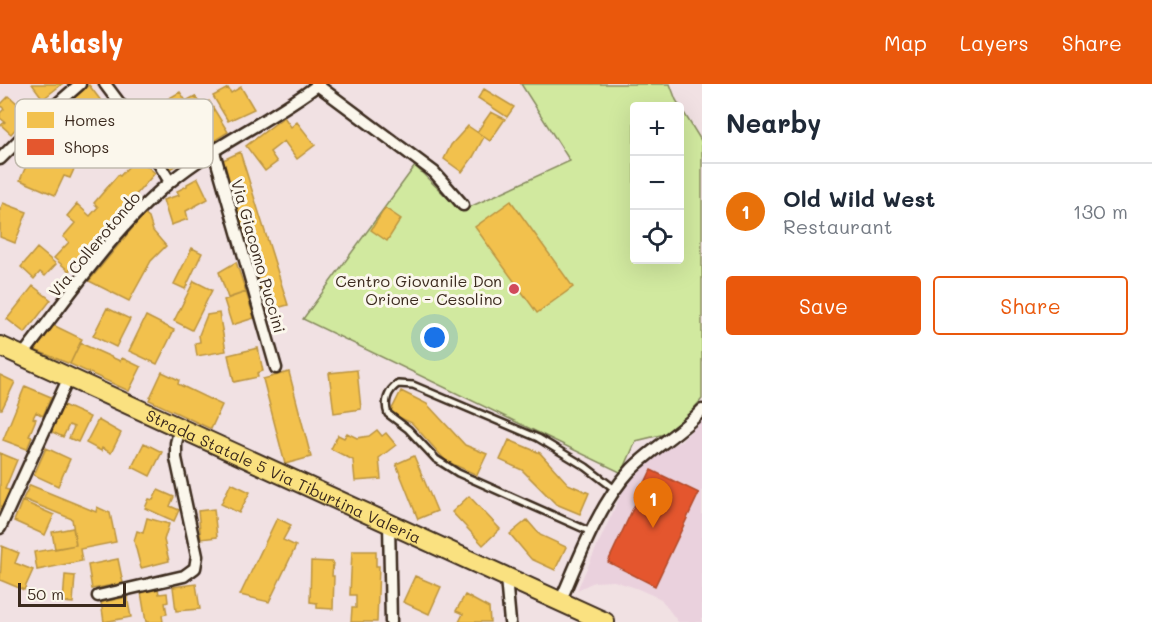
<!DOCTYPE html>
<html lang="en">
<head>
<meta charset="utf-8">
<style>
  body { margin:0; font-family:Mali,sans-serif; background:#f2f2f3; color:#1f2937 }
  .controls { position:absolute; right:18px; top:18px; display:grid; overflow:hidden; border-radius:6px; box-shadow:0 6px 24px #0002 }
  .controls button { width:54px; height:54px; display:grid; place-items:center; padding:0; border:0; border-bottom:2px solid #e0e1e3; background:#fff; color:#1f2937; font:30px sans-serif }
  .scale { position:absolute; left:18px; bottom:15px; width:108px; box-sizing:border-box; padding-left:6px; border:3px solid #3b2a1e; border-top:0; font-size:16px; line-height:21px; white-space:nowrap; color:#3b2a1e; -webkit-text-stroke:4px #fbf7ec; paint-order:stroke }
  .you { position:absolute; left:435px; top:254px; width:21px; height:21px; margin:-15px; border:4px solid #fff; border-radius:50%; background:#1a73e8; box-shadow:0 0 0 9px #1a73e833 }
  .badge { display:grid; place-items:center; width:39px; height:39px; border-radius:50%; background:#ea580c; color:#fff; font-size:20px; font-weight:700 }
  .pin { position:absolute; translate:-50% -50px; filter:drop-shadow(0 2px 3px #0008) }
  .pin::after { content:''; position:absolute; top:32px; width:21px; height:18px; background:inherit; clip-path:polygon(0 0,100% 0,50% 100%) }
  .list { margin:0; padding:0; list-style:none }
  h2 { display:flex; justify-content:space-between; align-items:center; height:78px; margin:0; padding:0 24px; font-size:26px }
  h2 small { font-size:20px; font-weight:400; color:#747a83 }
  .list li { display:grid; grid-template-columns:39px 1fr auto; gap:18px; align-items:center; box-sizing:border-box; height:96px; padding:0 24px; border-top:2px solid #e0e1e3 }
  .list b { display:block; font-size:22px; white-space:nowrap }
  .list p { margin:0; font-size:20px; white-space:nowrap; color:#747a83 }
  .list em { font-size:20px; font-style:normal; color:#747a83 }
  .actions { display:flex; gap:12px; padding:18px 24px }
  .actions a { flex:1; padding:14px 0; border:2px solid #ea580c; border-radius:6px; text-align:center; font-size:21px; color:#ea580c }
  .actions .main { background:#ea580c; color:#fff }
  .icon { flex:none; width:33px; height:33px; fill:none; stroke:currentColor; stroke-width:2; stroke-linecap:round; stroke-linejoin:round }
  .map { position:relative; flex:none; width:702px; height:538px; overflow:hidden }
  header { display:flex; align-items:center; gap:36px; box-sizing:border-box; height:84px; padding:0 30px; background:#ea580c; color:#fff }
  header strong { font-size:28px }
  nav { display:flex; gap:33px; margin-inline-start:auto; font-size:21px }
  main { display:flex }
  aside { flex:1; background:#fff }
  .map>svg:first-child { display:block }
  .built { fill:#ead1dd }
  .green { fill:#d1e99f; stroke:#868a5e; stroke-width:1.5; fill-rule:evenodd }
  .homes { fill:#f2c14e; stroke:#bb9440; stroke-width:1.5 }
  .shops { fill:#e4572e; stroke:#b14a29; stroke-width:1.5 }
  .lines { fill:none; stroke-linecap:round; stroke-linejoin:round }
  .service-casing { stroke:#3b2a1e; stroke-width:10 }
  .minor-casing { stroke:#3b2a1e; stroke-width:15 }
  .primary-casing { stroke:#3b2a1e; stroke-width:22 }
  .service { stroke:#fbf7ec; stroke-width:5 }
  .minor { stroke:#fbf7ec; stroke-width:10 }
  .primary { stroke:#fae180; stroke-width:18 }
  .poi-dot { fill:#d1495b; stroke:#fbf7ec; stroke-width:2 }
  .labels { text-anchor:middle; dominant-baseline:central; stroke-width:6; stroke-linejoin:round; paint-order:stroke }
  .street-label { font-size:16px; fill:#3b2a1e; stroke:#fbf7ec }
  .poi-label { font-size:16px; fill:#3b2a1e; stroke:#fbf7ec; text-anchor:end }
  .key { fill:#fbf7ec; stroke:#c1baae; stroke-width:1.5 }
  .key-label { font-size:16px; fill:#3b2a1e }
</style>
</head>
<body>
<header>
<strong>Atlasly</strong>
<nav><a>Map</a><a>Layers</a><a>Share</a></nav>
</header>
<main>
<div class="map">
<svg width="702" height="538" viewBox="0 0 702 538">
  <rect width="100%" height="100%" fill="#f1e1e3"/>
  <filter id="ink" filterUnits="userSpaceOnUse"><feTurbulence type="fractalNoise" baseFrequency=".0167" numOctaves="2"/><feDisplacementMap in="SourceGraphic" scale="12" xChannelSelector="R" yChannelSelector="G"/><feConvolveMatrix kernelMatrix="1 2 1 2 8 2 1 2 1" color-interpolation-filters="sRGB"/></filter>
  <g filter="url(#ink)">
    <path class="built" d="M702,336V538H678L661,515L636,504L614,497L594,498L577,506L624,404L644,379L682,356Z"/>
    <path class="green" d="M521,0H670L676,16L702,58V315L673,348L636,357L622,389L303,235L415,82L461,127L570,77ZM634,22H680V176H634Z"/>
    <path class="homes" d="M32,0H62L43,15Z
      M89,1L108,26L83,47L63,22Z
      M241,3L254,25L228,37L213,12L228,4L231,9Z
      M484,5L514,23L507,33L478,14Z
      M180,8L186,17L195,12L201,22L209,17L228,48L198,67L166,16Z
      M9,12L29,30L11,50L1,41L5,38L0,34V29L4,25L0,21Z
      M491,28L505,35L490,57L477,48Z
      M284,33L291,43L297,38L315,61L297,75L284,57L270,68L277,78L265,87L246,62Z
      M173,41L191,73L168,86L161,74L166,71L155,51Z
      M468,42L484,53L473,73L462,88L444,75L451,61Z
      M44,58L79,74L70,94L64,92L55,111L20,96L30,73L37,75Z
      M240,68L288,221L269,226L264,207L258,209L221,77Z
      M137,73L155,89L69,187L54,174L69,158L63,153L75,139L67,132L77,120L90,132L98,123L94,119L118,91L120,92Z
      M198,94L208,115L186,127L188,135L171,141L163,116L179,111L177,107L187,102V100Z
      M511,117L573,203L537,229L475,143Z
      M3,119L27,128L15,159L0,153V126Z
      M385,124L401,135L387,157L371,146Z
      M144,130L149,134L153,147L166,162L151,177L129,217L89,197Z
      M37,164L56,180L45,192L40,188L34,195L21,183Z
      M192,164L202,169L185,205L174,200Z
      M236,178L246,208L228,214L219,188Z
      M194,197L212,206L192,246L174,237Z
      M33,202L51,216L25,249L7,235Z
      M246,208L254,234L232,241L224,216Z
      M107,224L130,235L116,263L93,252Z
      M219,229L226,267L197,272L195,259L200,258L199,251L207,231Z
      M146,232L174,246L157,280L129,267Z
      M53,241L82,255L70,280L35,266Z
      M80,259L120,277L122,274L141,283L129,307L70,280Z
      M258,264L263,287L257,289L258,293L234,298L228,271Z
      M357,286L361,325L334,329L329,289Z
      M162,288L179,296L178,300L222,321L211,345L149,316Z
      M289,288L311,373L285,380L263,295Z
      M0,291L15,298L2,325H0Z
      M25,302L51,313L43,332L36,328L33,334L36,335L29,352L32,353L27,365L3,356Z
      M401,307L427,320L465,361L487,370L477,391L446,377L412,339L390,329Z
      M63,321L90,333L78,358L69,354L74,343L69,341L63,353L48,346L55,330L58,332Z
      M98,336L121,349L111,369L102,364L101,367L86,359Z
      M377,346L382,352L386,349L396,361L379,374L381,395L355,397L353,376L331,365L338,351L344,354L347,349L357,354L369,352Z
      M509,356L540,369L568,400L589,409L580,430L556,420L522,386L500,376Z
      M144,359L162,368L150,392L132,383Z
      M46,364L70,375L58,402L34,391Z
      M0,369L17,376L5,405L12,407L0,435Z
      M414,372L437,427L418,435L396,380Z
      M231,399L250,408L239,429L221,420Z
      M30,401L96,428L97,423L110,429L116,458L80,465L82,477L37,486L34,468L76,461L72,435L23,415Z
      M158,406L174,413L170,422L179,426L174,437L145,424L149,415L153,416Z
      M469,412L500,445L483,461L452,428Z
      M22,417L54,431L45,451L14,437Z
      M214,425L217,453L201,455L198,427Z
      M147,434L169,440L164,456L169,477L141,484L134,457L137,447L143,449Z
      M277,434L291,441L283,456L296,462L269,518L240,511Z
      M527,436L540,451L566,463L555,486L531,475L510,450Z
      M73,444L76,461L55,465L52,448Z
      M2,462L19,469L15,479L33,486L24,506L0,496Z
      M352,467H376V482H379L377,538H351L352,524H356V511H350Z
      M118,475L123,499L92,505L88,481Z
      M311,477L333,478L332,492H334L333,525L317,524V519L310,518Z
      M65,491L75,492L73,519L63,518Z
      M415,492L441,503L429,530L403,518Z
      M196,500L200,525L176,527L173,503Z
      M158,505L159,510L167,509L168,518L165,519L167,530L162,531L163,538H146L141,508Z
      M465,511L489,524L490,538H459L463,530L456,527Z
      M127,513L131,533L104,538L101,518Z"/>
    <path class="shops" d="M651,386L699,409L655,502L608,478Z"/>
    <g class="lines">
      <defs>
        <path id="service" d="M591,448L458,389L436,375L408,345L388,330C384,319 387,307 398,300L413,301L538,354L586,383L616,406"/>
        <path id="minor" d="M105,0L135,40L170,98
          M316,0L434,88L463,121
          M214,68L276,284
          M0,75L40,35L80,0
          M22,272C67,215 114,144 170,98C216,60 272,36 319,0
          M389,440L391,538
          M0,444L69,293
          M506,494L510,538
          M98,512L184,492L195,484L197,472L176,374V359L180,344
          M560,518C578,477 598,422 629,388C650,365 680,350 702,326"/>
        <g id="primary">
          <path id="s1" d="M0,262L605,538"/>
        </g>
      </defs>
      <use href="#service" class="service-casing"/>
      <use href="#minor" class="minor-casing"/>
      <use href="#primary" class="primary-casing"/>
      <use href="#service" class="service"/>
      <use href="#minor" class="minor"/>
      <use href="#primary" class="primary"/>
    </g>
  </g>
  <circle class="poi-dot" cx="514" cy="205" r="6"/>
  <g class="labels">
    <g class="street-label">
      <text transform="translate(94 160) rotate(-50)">Via Collerotondo</text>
      <text transform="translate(259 172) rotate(74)">Via Giacomo Puccini</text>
      <text stroke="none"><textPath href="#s1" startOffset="312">Strada Statale 5 Via Tiburtina Valeria</textPath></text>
    </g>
    <g class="poi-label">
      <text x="502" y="196">Centro Giovanile Don<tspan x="502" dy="18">Orione - Cesolino</tspan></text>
    </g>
  </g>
  <rect x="15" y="15" width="198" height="69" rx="9" class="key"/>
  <rect x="27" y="28" width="27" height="16" fill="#f2c14e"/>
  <rect x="27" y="55" width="27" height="16" fill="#e4572e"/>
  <g class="key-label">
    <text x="64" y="42">Homes</text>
    <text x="64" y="69">Shops</text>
  </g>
</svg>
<div class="controls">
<button>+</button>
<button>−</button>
<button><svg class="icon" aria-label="locate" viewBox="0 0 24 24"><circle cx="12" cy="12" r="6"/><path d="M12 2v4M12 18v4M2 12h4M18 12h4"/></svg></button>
</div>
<div class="scale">50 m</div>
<div class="you"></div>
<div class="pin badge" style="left:653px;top:444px;background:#e8710a">1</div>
</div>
<aside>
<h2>Nearby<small></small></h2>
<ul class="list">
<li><span class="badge" style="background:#e8710a">1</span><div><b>Old Wild West</b><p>Restaurant</p></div><em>130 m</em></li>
</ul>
<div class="actions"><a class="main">Save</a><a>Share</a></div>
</aside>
</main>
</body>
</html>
